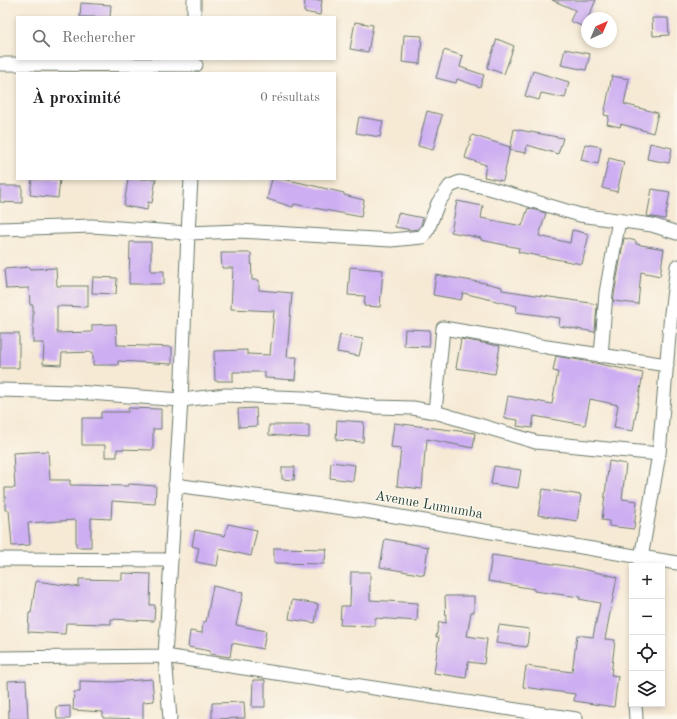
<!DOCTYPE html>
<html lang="fr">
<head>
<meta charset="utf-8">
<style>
  body { margin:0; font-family:"Old Standard TT",serif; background:#f6f6f6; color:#202124 }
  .controls { position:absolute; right:12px; bottom:12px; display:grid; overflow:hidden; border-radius:0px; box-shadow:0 2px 6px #0003 }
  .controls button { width:36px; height:36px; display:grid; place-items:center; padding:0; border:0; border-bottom:1px solid #e0e0e0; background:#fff; color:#202124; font:20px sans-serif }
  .compass { position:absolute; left:581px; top:12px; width:36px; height:36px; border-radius:50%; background:#fff; box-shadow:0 2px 6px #0003; rotate:44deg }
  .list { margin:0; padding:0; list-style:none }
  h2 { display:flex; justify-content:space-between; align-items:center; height:52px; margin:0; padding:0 16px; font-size:17px }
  h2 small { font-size:13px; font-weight:400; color:#757577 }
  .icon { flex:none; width:22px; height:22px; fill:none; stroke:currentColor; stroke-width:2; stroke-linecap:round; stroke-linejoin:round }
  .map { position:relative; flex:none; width:677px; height:719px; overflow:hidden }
  .search { position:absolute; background:#fff; box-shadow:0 2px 6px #0003; left:16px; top:16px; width:320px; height:44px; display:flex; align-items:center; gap:10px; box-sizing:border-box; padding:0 14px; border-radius:0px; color:#757577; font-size:15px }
  .panel { position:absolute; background:#fff; box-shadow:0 2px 6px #0003; left:16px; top:72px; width:320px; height:108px; border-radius:0px }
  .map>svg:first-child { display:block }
  .building { fill:#cdaef2 }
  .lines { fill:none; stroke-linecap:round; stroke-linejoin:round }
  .street-casing { stroke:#6a7a6c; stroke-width:15 }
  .street { stroke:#fff; stroke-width:13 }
  .labels { text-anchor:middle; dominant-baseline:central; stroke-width:3; stroke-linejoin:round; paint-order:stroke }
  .street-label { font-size:14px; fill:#1f3d34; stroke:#fbf7ec }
</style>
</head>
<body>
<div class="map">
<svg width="677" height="719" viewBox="0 0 677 719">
  <rect width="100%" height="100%" fill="#fbf7ec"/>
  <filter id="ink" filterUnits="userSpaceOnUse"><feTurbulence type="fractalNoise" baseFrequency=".025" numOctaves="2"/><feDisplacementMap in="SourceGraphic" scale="8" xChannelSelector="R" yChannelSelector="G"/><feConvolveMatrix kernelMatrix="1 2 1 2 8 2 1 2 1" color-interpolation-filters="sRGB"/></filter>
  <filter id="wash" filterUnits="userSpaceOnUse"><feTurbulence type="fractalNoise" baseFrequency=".012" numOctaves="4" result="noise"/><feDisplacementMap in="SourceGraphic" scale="16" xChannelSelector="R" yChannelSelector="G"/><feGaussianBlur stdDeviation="0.9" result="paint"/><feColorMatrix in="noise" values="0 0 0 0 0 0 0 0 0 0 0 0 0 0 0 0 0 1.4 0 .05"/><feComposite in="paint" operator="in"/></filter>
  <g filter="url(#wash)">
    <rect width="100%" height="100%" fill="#f6ead5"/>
    <g id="blocks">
      <path class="building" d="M305,0H322L320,15L304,12Z
        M552,0H596L584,27L570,21L575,10Z
        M81,3L111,5L110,17H80Z
        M652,18H668L669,35L653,36Z
        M355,22L373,25L368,52L350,49Z
        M404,35L422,36L420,64L402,62Z
        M497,39L514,46L504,74L487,68Z
        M565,49L590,54L586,70L561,65Z
        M444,50L463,56L460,67L484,75L480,87L457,79L456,83L436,78Z
        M533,71L569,82L565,98L541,93L539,100L525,96Z
        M612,76L629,79L624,104L658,113L653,133L621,124L620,127L607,124L609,116L604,115Z
        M427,111L442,115L433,150L418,146Z
        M359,117L383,121L380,137L356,133Z
        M514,129L563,138L558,154L527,145L526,153L510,150Z
        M472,135L510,147L503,181L484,177L486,165L465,158Z
        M650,143L672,148L669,163L647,159Z
        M585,144L601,147L598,164L581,160Z
        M609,158L624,162L617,192L602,188Z
        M32,179H60L58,198L30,195Z
        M128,179H156L152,203L148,202L147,210L124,206Z
        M272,179H283L302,183L344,193V195L364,200L361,217L294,204L293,207L267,199Z
        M0,186H22V203L0,202Z
        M652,189L670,192L665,219L647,216Z
        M457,201L483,206L481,218L522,226L528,208L546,213L539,236L570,243L572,230L589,234L582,264L518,252L519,248L481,240V238L451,232Z
        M398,213L423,218L421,225L418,229L411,230L395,227Z
        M624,238L636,241V244L664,249L660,276L641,272L638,304L613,301Z
        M130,242H151V271H164V284H129Z
        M221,253H251L252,280H259V290L292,293L287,357H297L295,380L265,378V372H233V381H215L214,351L247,350V354L270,355L274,311L231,309L233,268H222Z
        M30,267V269L56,268L57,286H88V307L57,306V333L92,332V325L116,324L117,345L172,347V364L118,361V365H93V352L62,353L61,365L43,364L44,343H33V305H30L29,288L6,289L4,269Z
        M350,267L383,270L380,307L364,306L365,296L348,295Z
        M436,275L485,283L502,287V290L597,304L595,332L559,326L560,318L516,312L517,306L463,293L461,300L433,295Z
        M93,277L117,278L116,294L92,293Z
        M405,329L430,330L429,347L404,346Z
        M0,333H19V368H0Z
        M340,335L363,339L359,356L337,352Z
        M461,339L500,346L495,374L456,368Z
        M556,356L585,361L643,373L633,431L614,428L618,405L590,399L585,425L534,416L532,428L517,426L518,420L504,418L508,396L552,404L558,372L553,371Z
        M128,408L161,409V429H153V450L117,449V457H105V445H82V418H101V412H128Z
        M256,408L257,426L239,427L238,409Z
        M337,420L364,422L363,442L336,440Z
        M394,423L475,433L473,448L427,439L426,451H425L422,489L397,486L401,448L391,447Z
        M269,425H309V438L269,435Z
        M48,451L50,480H70V485L128,486L129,484L156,486L155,504L112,501L111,519L91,518V547H76V520L28,523L30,545L12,546L9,510H5V488H15L13,453Z
        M609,461L626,464L622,499L637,501L634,529L609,526V521L602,520Z
        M331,462L355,465L353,481L330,478Z
        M494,466L521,470L518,488L491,484Z
        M282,467H295L294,480L282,479Z
        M543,489L581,495L577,521L538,515Z
        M228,524L257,530L251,556L220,549L217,566L196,562L199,548L192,546L195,530L225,536Z
        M385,539L428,547L424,575L380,567Z
        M274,548L327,549L324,564L274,563Z
        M492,555L573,567L617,577L605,639L615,640L611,675L618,676L614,707L574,701L575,694L523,687L526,666L572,672L577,635L593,637L600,603L579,599L580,597L534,591V589L488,581Z
        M351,572H370V600L418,603L417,621L375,618V626L340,625L341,606H350Z
        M122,573L151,574L150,605H155L154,621L111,619V624L66,623L65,634L28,632L29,613H31L36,581L79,587V579L122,580Z
        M213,586L243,593L236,625L266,631L263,649L232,643L230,657L210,654V651L188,647L190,631L202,633L203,621L206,622Z
        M445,596H474V612H471L467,636L487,639L484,664L468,662L466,678L434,673L439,637H436L439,622L446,623Z
        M292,600L318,604L315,623L289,619Z
        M499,625L529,629L527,647L496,643Z
        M152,679L154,701L143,702V719L103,718V712L73,710L74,692H80V681L113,682Z
        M26,680L28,719H9L8,681Z
        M253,680H265V707H252Z
        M244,702L245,718L212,719V703Z
        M70,706V719H57L56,707Z"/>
    </g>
  </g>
  <g filter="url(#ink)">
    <use href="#blocks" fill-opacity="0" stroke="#6a7a6c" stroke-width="1"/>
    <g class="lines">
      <defs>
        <path id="street" d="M194,0V17
          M0,64L196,65
          M0,229L92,226L188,233L239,231L391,240L422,237L428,229L438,203L450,186L460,182L489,188L580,215L652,225L677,233
          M601,356L606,293L619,220
          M0,390L76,392L181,400L226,395L304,398L376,407L413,408L435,412L536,442L659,454
          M435,412L443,328L497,337L547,347L667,365
          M175,485L365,511L677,563
          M0,559L171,560
          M640,564L659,454L671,313L677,266
          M0,658L165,656L576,719
          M635,704L636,719
          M170,719L165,656L181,400L188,233L191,179"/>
      </defs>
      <use href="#street" class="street-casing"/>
      <use href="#street" class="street"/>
    </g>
  </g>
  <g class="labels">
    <g class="street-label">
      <text transform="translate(429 505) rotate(10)">Avenue Lumumba</text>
    </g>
  </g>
</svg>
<div class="controls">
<button>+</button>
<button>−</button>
<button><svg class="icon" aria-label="locate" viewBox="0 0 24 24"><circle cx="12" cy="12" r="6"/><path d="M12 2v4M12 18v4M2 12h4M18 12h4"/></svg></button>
<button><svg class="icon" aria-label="layers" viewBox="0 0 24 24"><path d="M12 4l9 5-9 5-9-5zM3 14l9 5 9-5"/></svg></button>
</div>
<svg class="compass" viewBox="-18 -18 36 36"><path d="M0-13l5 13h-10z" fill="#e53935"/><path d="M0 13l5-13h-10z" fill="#757577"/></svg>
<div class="search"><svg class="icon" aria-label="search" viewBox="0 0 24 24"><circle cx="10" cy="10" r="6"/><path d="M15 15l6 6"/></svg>Rechercher</div>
<section class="panel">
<h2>À proximité<small>0 résultats</small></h2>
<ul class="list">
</ul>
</section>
</div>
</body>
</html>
